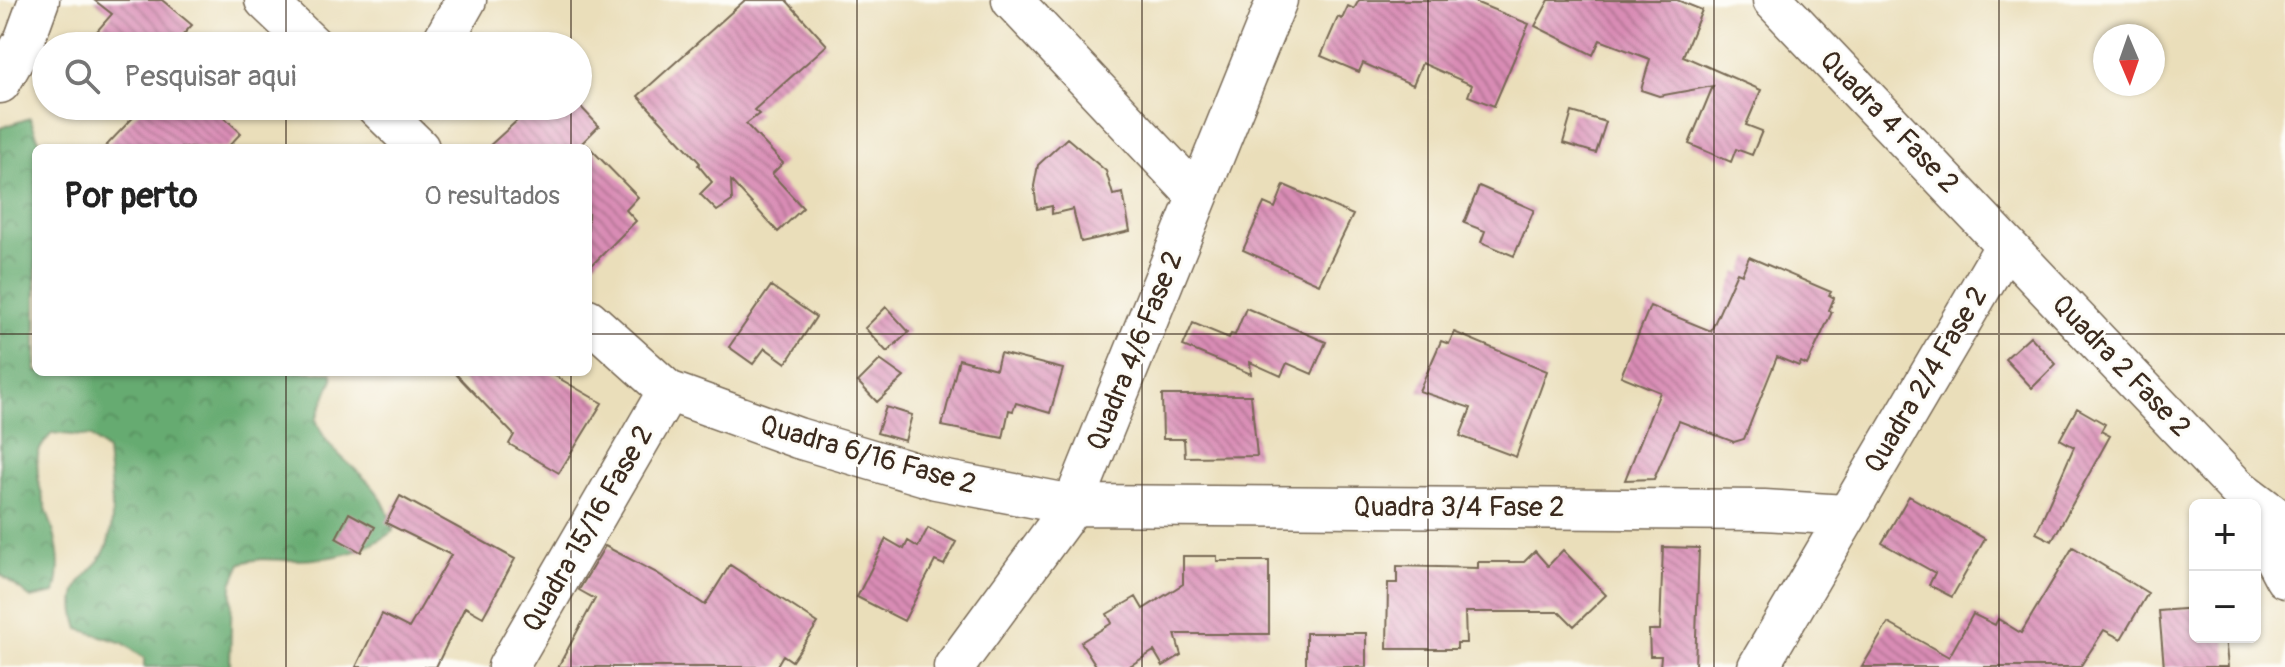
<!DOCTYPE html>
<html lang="pt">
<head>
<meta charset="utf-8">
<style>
  body { margin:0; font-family:Pangolin,sans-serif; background:#f6f6f6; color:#222 }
  .controls { position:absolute; right:24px; bottom:24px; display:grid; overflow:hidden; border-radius:12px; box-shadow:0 2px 6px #0004 }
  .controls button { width:72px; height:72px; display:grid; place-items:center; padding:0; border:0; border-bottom:2px solid #e0e0e0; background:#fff; color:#222; font:40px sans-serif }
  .compass { position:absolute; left:2093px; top:24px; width:72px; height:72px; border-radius:50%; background:#fff; box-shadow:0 2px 6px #0004; rotate:178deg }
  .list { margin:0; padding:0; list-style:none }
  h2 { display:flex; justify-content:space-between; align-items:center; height:104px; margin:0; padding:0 32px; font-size:34px }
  h2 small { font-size:26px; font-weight:400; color:#767676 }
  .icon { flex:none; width:44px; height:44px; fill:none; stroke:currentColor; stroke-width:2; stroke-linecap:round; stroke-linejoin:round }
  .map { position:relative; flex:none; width:2285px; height:667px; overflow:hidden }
  .search { position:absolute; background:#fff; box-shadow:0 2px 6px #0004; left:32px; top:32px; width:560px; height:88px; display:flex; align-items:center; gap:20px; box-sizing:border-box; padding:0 28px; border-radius:44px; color:#767676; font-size:30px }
  .panel { position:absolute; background:#fff; box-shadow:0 2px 6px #0004; left:32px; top:144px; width:560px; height:232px; border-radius:12px }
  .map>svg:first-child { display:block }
  .forest { fill:url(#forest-crowns); stroke:#506a48; stroke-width:2 }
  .building { fill:url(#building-back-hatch) }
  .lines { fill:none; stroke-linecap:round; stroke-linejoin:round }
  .minor-casing { stroke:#786955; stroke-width:43 }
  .minor { stroke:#fff; stroke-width:40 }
  .grid { fill:none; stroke:#3b2a1e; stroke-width:2; stroke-opacity:0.55 }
  .labels { text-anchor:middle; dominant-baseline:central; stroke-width:6; stroke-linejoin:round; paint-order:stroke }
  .street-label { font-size:28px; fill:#3b2a1e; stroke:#fdfcf7 }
</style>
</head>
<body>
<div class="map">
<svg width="2285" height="667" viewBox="0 0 2285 667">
  <defs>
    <pattern id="forest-crowns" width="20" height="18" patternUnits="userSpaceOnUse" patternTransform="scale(2)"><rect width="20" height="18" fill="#66ab71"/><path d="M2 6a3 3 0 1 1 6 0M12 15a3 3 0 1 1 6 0" fill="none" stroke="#558b5c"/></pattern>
    <pattern id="building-back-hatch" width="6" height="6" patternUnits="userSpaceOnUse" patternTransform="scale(2)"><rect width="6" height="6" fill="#d98cb5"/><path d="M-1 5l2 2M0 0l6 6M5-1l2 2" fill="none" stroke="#b17393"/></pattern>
  </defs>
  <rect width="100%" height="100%" fill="#fdfcf7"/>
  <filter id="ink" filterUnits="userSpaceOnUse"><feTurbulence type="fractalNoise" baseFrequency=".0125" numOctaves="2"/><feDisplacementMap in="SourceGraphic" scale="16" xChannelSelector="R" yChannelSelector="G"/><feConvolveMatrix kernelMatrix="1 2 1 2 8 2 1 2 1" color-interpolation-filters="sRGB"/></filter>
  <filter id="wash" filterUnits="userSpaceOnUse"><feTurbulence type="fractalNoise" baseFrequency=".006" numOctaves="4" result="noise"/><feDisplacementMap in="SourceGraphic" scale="32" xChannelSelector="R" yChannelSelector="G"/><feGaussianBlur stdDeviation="1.8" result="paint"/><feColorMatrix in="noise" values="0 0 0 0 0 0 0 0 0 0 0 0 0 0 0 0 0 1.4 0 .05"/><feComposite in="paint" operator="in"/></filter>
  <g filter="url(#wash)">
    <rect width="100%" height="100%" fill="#eadeba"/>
    <path class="forest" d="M30,118L42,148H36V372H189L216,377L235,372H331L333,379L316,419C332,469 381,468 393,531C363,555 323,561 285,560C267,559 258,558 241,563L232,584L230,667H144V658L123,643L79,629C61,574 99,579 109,539C116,512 109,479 107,451L91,437L52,433C47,440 39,447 38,455C32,503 71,536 55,593L31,598L0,574V128Z"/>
    <g id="blocks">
      <path class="building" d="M94,0H162L192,25L173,46H84L112,14Z
        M745,0H786L827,45L754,110L759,114L746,124L783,163L772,174L803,208L778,232L731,181L732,201L717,211L700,194L712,182L698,165L700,163L638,96Z
        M1359,0H1470L1529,24L1494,106L1468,96L1472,85L1422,63L1413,85L1363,63L1359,72L1321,56L1338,17L1342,19L1348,6L1354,9Z
        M1549,0H1677L1702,10L1683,56L1761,90L1746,125L1762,131L1752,155L1736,149L1731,162L1689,144L1713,86L1659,96L1641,90L1650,59L1600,40L1593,55L1535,26Z
        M144,106H212L241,133L227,148H104Z
        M533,106H580L599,126L577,148H487Z
        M1572,112L1606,122L1596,153L1563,143Z
        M1067,138L1106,171L1113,195L1123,193L1130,231L1081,242L1073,209L1052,214V206L1037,209L1034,186L1038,165Z
        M588,146L638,197L626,210L636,221L588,269Z
        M1284,185L1353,215L1319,284L1243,250L1264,203L1275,208Z
        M1479,186L1534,210L1514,256L1481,242L1485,231L1464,223Z
        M1749,257L1831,292L1829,295L1834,298L1829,310L1832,312L1807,365L1801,362L1799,366L1777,357L1744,439L1734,442L1679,421L1654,479L1625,480L1660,392L1621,376L1650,306L1711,331L1737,272L1742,274Z
        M771,286L816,317L786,363L765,348L753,364L729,347Z
        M886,307L909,332L887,352L865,328Z
        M1246,308L1326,342L1312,374L1287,363L1281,376L1250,362L1251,374L1183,346L1193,323L1229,338L1231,334L1235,335Z
        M1454,332L1547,371L1516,457L1460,436L1471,408L1419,391L1441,341L1449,344Z
        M2030,336L2056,364L2032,388L2005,359Z
        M1000,353L1063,369L1050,413L1016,403L1013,411L1009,410L1003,438L942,426L959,359L996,369Z
        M880,360L904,377L877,402L858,382Z
        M454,372H548L602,403L559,473L509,444L514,435Z
        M1162,395H1251L1257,456L1185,457L1184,439H1163Z
        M886,407L912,415L905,441L877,433Z
        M2077,408L2105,424L2101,431L2110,436L2052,541L2036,533L2074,447L2060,439Z
        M400,496L515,559L483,617L465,607L436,667H356L382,614L409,628L451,555L386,523Z
        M1909,496L1985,539L1952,597L1929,585L1935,573L1882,543Z
        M349,513L375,527L361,552L336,538Z
        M928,528L956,542L944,565L935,561L904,621L857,597L886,539L904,549L908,541L918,547Z
        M605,546L657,573L705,605L730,565L818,623L792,661L783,655L776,667H558L595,599L579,590Z
        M1663,547L1699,548L1695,667H1660L1661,656H1650L1649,630H1660Z
        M2073,547L2148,593L2121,639L2104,630L2080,667H1862L1888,623L1949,657L1973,614L1995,625L1998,619L2021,633Z
        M1563,550L1606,595L1574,626L1560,612H1465L1466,643H1457V649H1387L1388,583H1397V566L1478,568V562H1524L1535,551L1548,566Z
        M1183,556H1217V561H1269V634H1175L1181,655L1163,666L1154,651L1128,667H1097L1081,642L1112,623L1107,614L1136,597L1143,609L1183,584Z
        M2195,608V637H2225L2228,667H2164L2159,611Z
        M1306,633H1366V667H1306Z"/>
    </g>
  </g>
  <g filter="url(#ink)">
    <use href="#blocks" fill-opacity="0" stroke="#786955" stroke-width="2"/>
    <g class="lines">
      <defs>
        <path id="minor" d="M265,0L313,46
          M1012,0L1197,196
          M1773,0L2236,487L2285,524
          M440,46L466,0
          M0,83L24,41L39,0
          M376,106L419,148
          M588,319L668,391L798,438L936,479L1073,505L1764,510L1846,515
          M2255,521L2285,578
          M508,667L668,391
          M954,667L1073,505L1277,0
          M1758,667L2006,245"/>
      </defs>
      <use href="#minor" class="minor-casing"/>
      <use href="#minor" class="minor"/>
    </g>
  </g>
  <path class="grid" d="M286,0V46M571,0V46M857,0V667M1142,0V667M1428,0V667M1714,0V667M1999,0V667M286,106V148M571,106V148M0,334H36M588,334H2285M286,372V667M571,372V667"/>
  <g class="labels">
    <g class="street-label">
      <text transform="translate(1889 122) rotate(46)">Quadra 4 Fase 2</text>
      <text transform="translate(1135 351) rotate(-68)">Quadra 4/6 Fase 2</text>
      <text transform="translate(2121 366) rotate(46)">Quadra 2 Fase 2</text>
      <text transform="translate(1926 380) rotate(-59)">Quadra 2/4 Fase 2</text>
      <text transform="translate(868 455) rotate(16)">Quadra 6/16 Fase 2</text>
      <text x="1459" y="507">Quadra 3/4 Fase 2</text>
      <text transform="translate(588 529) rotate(-60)">Quadra 15/16 Fase 2</text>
    </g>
  </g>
</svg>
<div class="controls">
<button>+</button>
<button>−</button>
</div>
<svg class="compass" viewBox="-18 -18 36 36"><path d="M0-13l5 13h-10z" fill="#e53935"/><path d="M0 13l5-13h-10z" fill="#767676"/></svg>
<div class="search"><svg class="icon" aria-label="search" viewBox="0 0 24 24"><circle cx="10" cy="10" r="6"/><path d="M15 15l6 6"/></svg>Pesquisar aqui</div>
<section class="panel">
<h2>Por perto<small>0 resultados</small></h2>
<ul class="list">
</ul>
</section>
</div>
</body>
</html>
